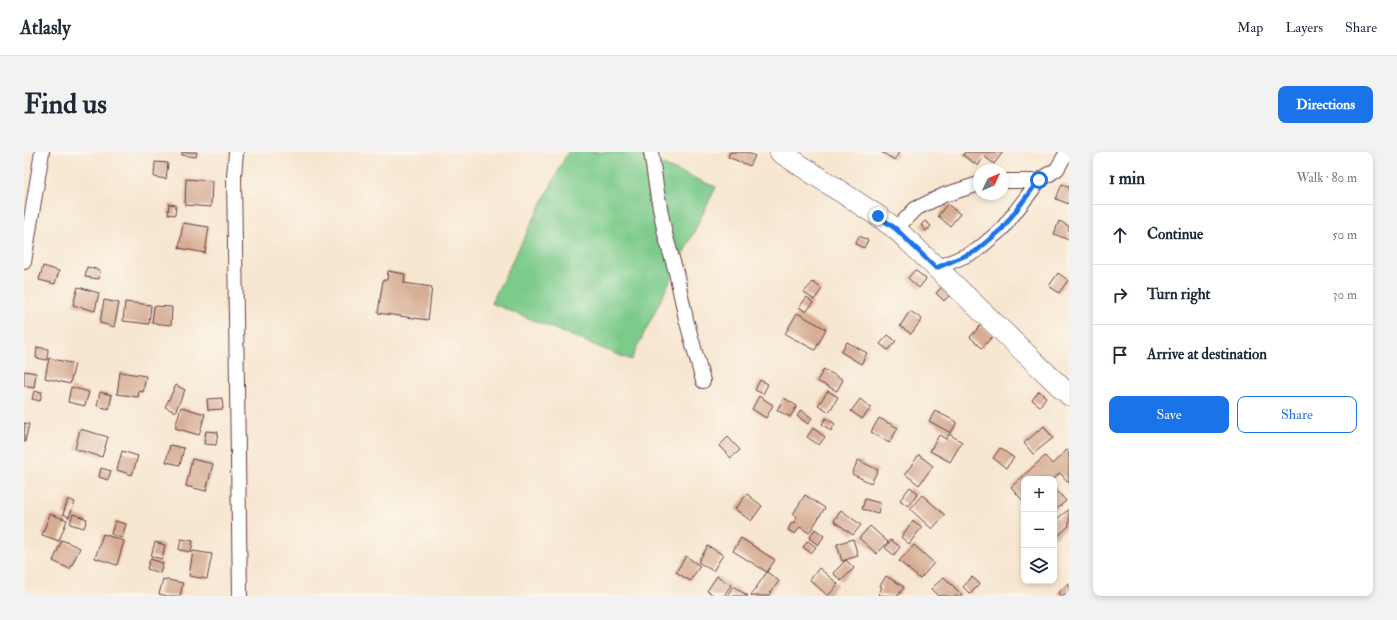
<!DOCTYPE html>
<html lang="en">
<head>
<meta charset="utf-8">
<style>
  body { margin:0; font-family:"IM FELL Double Pica",serif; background:#f2f2f3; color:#1f2937 }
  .controls { position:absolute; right:12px; bottom:12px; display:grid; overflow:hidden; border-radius:8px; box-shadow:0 2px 6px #0003 }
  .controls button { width:36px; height:36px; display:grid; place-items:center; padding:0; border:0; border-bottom:1px solid #e0e1e3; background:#fff; color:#1f2937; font:20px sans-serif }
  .compass { position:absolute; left:949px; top:12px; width:36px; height:36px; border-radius:50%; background:#fff; box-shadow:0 2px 6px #0003; rotate:46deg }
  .stop { position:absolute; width:12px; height:12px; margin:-9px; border:3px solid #1a73e8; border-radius:50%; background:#fff }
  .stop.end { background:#1a73e8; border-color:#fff; box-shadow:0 1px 4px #0008 }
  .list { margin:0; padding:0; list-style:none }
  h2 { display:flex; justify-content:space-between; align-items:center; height:52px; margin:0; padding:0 16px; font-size:17px }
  h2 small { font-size:13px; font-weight:400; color:#747a83 }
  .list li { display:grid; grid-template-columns:26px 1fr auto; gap:12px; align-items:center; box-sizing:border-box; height:60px; padding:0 16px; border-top:1px solid #e0e1e3 }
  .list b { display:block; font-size:15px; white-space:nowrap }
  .list em { font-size:13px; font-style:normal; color:#747a83 }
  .actions { display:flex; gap:8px; padding:12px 16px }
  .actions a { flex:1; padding:9px 0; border:1px solid #1a73e8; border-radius:8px; text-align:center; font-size:14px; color:#1a73e8 }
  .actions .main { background:#1a73e8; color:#fff }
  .icon { flex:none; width:22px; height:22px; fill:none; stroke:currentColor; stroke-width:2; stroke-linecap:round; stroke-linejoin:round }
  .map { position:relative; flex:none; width:1045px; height:444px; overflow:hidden; border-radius:8px }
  header { display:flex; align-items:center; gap:24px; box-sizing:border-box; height:56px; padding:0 20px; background:#fff; border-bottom:1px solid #e0e1e3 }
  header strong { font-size:19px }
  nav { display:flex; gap:22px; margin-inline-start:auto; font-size:14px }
  .intro { display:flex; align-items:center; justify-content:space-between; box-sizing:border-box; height:96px; padding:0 24px }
  h1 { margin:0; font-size:28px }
  .button { padding:10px 18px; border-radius:8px; background:#1a73e8; color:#fff; font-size:14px; font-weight:700 }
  main { display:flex; gap:24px; padding:0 24px }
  aside { flex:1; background:#fff; border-radius:8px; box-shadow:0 2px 6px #0003 }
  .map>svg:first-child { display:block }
  .green { fill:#7ccb8b; stroke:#63755b }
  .building { fill:#d7ad94 }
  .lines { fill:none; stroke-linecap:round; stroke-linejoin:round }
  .street-casing { stroke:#643d44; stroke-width:16 }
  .secondary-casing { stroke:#643d44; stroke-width:22 }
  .street { stroke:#fff; stroke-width:14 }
  .secondary { stroke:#fff; stroke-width:21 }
  .route { stroke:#1a73e8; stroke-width:5 }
</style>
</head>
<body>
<header>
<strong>Atlasly</strong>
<nav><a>Map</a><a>Layers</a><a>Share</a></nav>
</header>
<div class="intro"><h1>Find us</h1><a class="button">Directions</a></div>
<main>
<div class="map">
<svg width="1045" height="444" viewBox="0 0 1045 444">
  <rect width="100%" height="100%" fill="#fbf7ec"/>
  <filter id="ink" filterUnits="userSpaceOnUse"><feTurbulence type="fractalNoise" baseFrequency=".025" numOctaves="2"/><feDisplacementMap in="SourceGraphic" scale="8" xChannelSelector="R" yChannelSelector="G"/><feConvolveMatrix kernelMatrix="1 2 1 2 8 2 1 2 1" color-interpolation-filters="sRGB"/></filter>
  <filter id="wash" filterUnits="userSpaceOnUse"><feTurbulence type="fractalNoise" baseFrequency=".012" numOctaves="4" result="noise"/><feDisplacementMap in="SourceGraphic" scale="16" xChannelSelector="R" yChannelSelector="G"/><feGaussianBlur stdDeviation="0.9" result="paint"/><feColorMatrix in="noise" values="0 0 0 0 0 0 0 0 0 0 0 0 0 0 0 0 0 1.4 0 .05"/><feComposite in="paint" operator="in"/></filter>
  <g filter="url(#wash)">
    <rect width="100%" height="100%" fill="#f7e6d0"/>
    <path class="green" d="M544,0H607L692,35L607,208L467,151Z"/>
    <g id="blocks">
      <path class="building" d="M158,0H173L172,5L158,3Z
        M706,0H722L731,4L726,14L704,5Z
        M857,0H875L871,8Z
        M941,0H979L970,12L960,4L954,14L939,3Z
        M131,10L144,11L142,27L130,25Z
        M162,27L188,29L187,55L161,53Z
        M1038,32L1045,35V52L1032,47Z
        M145,52L152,53L151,63L144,62Z
        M923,52L936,62L926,74L914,64Z
        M901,69L907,74L902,79L897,73Z
        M1035,69L1045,74V88L1030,82Z
        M159,71L185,75L181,101L155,96Z
        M835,84L844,88L840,96L831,92Z
        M19,114L35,119L31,132L15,128Z
        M63,115L76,118L75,127L61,125Z
        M891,118L902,127L895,136L884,126Z
        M364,119L381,122L380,131L408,135L404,168L354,161L359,128H363Z
        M1034,121L1044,128L1035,141L1025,134Z
        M789,130L798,137L790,148L780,140Z
        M919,134L927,142L920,149L912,141Z
        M54,135L75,141L71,159L49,153Z
        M783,145L789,151L782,160L775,155Z
        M80,148L95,151L90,175L76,171Z
        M101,150L127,153L125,172L99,169Z
        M130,154L148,155L147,173L128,171Z
        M886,159L898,167L887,182L876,174Z
        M773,161L802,177L791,198L761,182Z
        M957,173L969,184L958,196L946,185Z
        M864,183L872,189L864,198L856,192Z
        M823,190L843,201L837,212L817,200Z
        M13,195L24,197L23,208L12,206Z
        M25,206L51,212L46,232L21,226Z
        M800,217L819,228L813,239L793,229Z
        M0,219L12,221L10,236L0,234Z
        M96,220L122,224L119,240L115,239L114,245L93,242Z
        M736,228L744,232L739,242L731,238Z
        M152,233L161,238L151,260L141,255Z
        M47,235L65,240L61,254L44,250Z
        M10,239L18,240L16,249L8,247Z
        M804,239L814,245L805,260L794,253Z
        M1015,239L1022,245L1016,254L1008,248Z
        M76,240L88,243L85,257L73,254Z
        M735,244L749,253L742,266L728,257Z
        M198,246L199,257L184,258L183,247Z
        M760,246L773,254L766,265L753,258Z
        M836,247L847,256L838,267L827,259Z
        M157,255L181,262L175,283L151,276Z
        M777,258L788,266L784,272L773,264Z
        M911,259L933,270L927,281L905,269Z
        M802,266L811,272L807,279L798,272Z
        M855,266L874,276L865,291L847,280Z
        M0,271L5,272L1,290H0Z
        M1020,274L1029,286L1009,302L1000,291Z
        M789,276L801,285L795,293L783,285Z
        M56,277L84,285L78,305L51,297Z
        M182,279L194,280L192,293L180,292Z
        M925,282L938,290L926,310L906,299L915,283L922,287Z
        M704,285L716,298L707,306L695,294Z
        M146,293L160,296L156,313L142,310Z
        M976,296L990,306L982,316L969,306Z
        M1043,298L1045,300V331L1036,321L1029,327H1000V350L987,335L1021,304L1028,312Z
        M98,299L114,304L108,323L93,318Z
        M895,303L909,314L895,333L881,322Z
        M168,307L189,312L182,339L162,334Z
        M834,308L854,318L847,331L828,322Z
        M77,316L87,319L84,328L75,325Z
        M886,335L894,341L884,354L876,348Z
        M1030,335L1042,349L1030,359Z
        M723,342L738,354L727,369L711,357Z
        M781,343L801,356L785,381L776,375L771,382L764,378L768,370L770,371L773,365L769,362Z
        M898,343L921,363L908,377L886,357Z
        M44,347L51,350L45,365L39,362Z
        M841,347L856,351L854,361L838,357Z
        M1045,357V374L1032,386L1030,384V364L1033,367Z
        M817,358L837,373L829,383L810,369Z
        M26,362L43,368L35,389L18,383Z
        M49,362L63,367L60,376L46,372Z
        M91,369L102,372L98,386L87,382Z
        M889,369L898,375L885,392L877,385Z
        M846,374L864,390L853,402L835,386Z
        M791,377L800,384L794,393L785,386Z
        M79,382L100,389L93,413L71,406Z
        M717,386L751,408L743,420L709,399Z
        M157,387L169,389L167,400L155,398Z
        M829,387L834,404L818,409L813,392Z
        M38,388L56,396L46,417L29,409Z
        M867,388L876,395L870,403L861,396Z
        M784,389L792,395L787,401L779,395Z
        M131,390L141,393L138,407L127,404Z
        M890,393L910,411L896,427L875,409Z
        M684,394L699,403L689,419L674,410Z
        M169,399L188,402L183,427L165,424Z
        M662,404L676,414L666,429L652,420Z
        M126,407L139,411L136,421L123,417Z
        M822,408L830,416L817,429L809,421Z
        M795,416L814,432L804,444L786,428Z
        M743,420L755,429L744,444H728L727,443Z
        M693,424L707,433L700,444H691L683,439Z
        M862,424L880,435L874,444L854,443L858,435L856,434Z
        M920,425L938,443L937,444H914L907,437Z
        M948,425L956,432L946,442L939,435Z
        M139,427L159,431L156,444H143L135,442Z
        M1045,431V444H1037L1034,441Z
        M709,434L724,444H703Z"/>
    </g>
  </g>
  <g filter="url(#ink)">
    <use href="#blocks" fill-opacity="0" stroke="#643d44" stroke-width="1"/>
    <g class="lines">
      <defs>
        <path id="street" d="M212,0L210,24L216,444
          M627,0L633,40L641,82L652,120L662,167L679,229
          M979,29H1015L1033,17L1043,0
          M872,77L891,57L920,43L955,32
          M0,110L18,0
          M913,116L952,99L978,77L1015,29"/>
        <path id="secondary" d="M756,0L854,64L872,77L1045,243"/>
      </defs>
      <use href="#street" class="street-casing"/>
      <use href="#secondary" class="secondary-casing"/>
      <use href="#street" class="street"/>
      <use href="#secondary" class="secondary"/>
    </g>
  </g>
  <g class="lines" filter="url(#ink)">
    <path class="route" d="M854,64L872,77L912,116L952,99L978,77L1015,28"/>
  </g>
</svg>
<div class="controls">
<button>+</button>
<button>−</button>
<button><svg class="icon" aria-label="layers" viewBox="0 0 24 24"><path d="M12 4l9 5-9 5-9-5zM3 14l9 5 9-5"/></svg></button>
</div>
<svg class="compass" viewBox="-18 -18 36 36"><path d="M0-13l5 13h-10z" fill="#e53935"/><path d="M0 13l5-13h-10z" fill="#747a83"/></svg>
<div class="stop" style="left:1015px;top:28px"></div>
<div class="stop end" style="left:854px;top:64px"></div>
</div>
<aside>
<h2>1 min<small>Walk · 80 m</small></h2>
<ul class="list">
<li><svg class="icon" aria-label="ahead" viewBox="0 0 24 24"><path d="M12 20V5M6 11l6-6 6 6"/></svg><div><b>Continue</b></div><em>50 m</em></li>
<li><svg class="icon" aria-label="right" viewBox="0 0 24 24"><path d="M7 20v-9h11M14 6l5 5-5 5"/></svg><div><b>Turn right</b></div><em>30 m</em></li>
<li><svg class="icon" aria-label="arrive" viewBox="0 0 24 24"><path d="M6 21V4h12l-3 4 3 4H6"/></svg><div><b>Arrive at destination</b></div></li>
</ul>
<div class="actions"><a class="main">Save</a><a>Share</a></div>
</aside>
</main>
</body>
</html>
